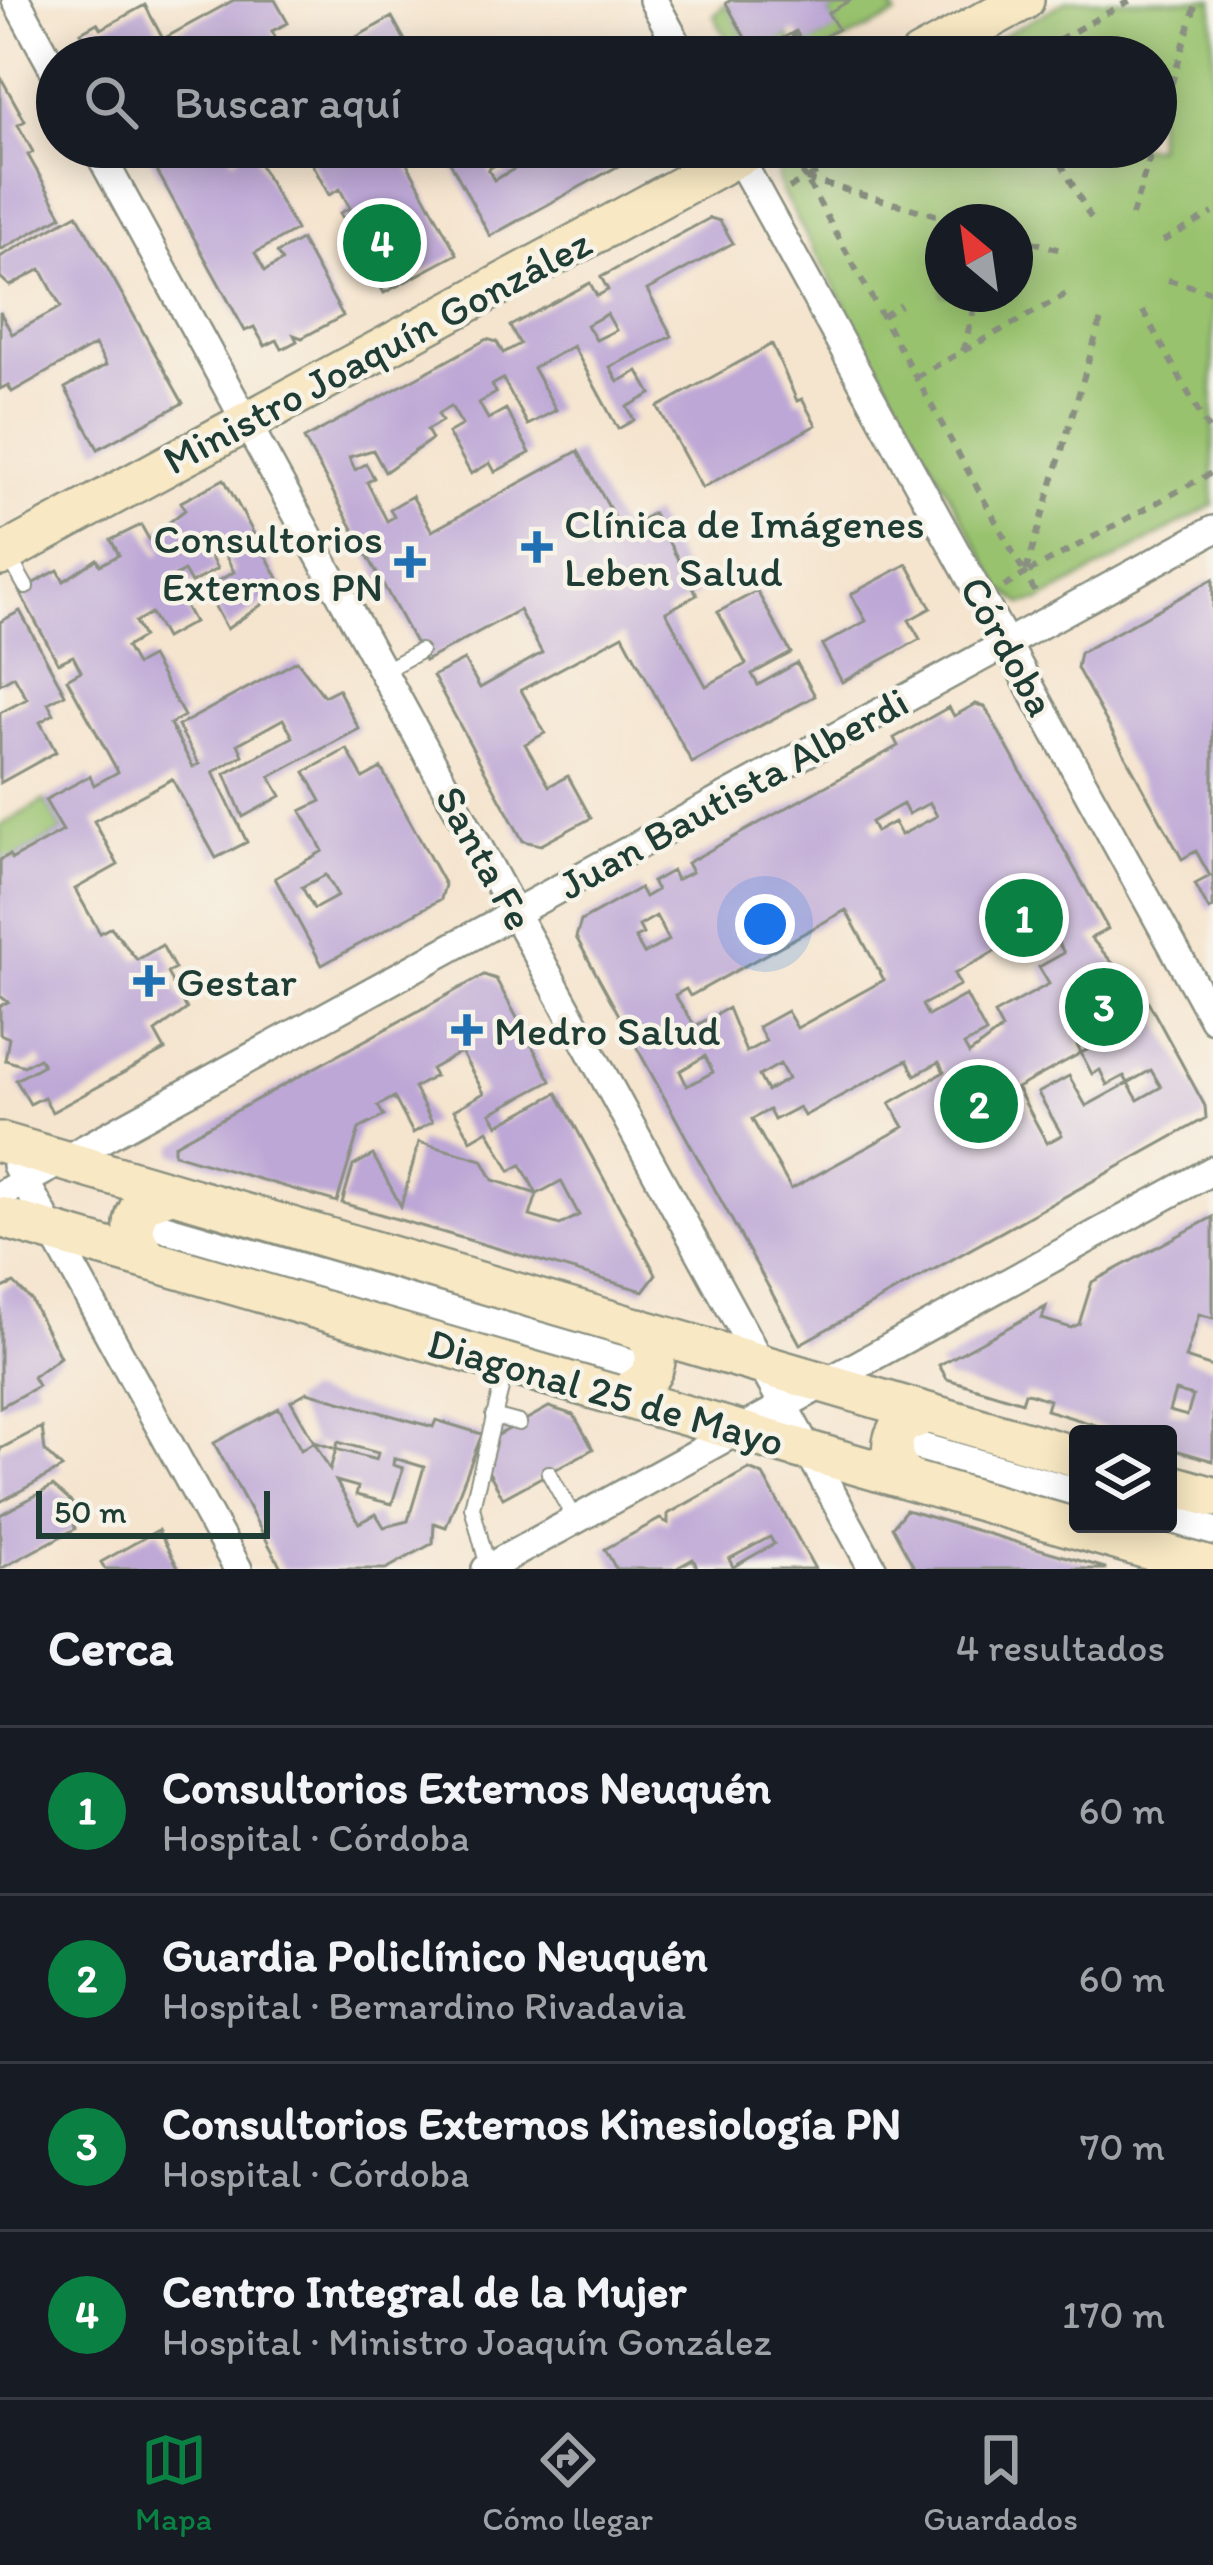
<!DOCTYPE html>
<html lang="es">
<head>
<meta charset="utf-8">
<style>
  body { margin:0; font-family:Itim,sans-serif; background:#242831; color:#f1f3f6 }
  .controls { position:absolute; right:36px; bottom:36px; display:grid; overflow:hidden; border-radius:12px; box-shadow:0 6px 30px #0003 }
  .controls button { width:108px; height:108px; display:grid; place-items:center; padding:0; border:0; border-bottom:3px solid #363941; background:#171b24; color:#f1f3f6; font:60px sans-serif }
  .compass { position:absolute; left:925px; top:204px; width:108px; height:108px; border-radius:50%; background:#171b24; box-shadow:0 6px 30px #0003; rotate:331deg }
  .scale { position:absolute; left:36px; bottom:30px; width:234px; box-sizing:border-box; padding-left:12px; border:6px solid #1f3d34; border-top:0; font-size:33px; line-height:42px; white-space:nowrap; color:#1f3d34; -webkit-text-stroke:9px #f7f3e8; paint-order:stroke }
  .you { position:absolute; left:765px; top:924px; width:42px; height:42px; margin:-30px; border:9px solid #fff; border-radius:50%; background:#1a73e8; box-shadow:0 0 0 18px #1a73e833 }
  .badge { display:grid; place-items:center; width:78px; height:78px; border-radius:50%; background:#0b8043; color:#fff; font-size:39px; font-weight:700 }
  .pin { position:absolute; translate:-50% -50%; border:6px solid #fff; box-shadow:0 3px 12px #0006 }
  .list { margin:0; padding:0; list-style:none }
  h2 { display:flex; justify-content:space-between; align-items:center; height:156px; margin:0; padding:0 48px; font-size:51px }
  h2 small { font-size:39px; font-weight:400; color:#9ea1a6 }
  .list li { display:grid; grid-template-columns:78px 1fr auto; gap:36px; align-items:center; box-sizing:border-box; height:168px; padding:0 48px; border-top:3px solid #363941 }
  .list b { display:block; font-size:45px; white-space:nowrap }
  .list p { margin:0; font-size:39px; white-space:nowrap; color:#9ea1a6 }
  .list em { font-size:39px; font-style:normal; color:#9ea1a6 }
  .icon { flex:none; width:66px; height:66px; fill:none; stroke:currentColor; stroke-width:2; stroke-linecap:round; stroke-linejoin:round }
  .map { position:relative; flex:none; width:1213px; height:1569px; overflow:hidden }
  .search { position:absolute; background:#171b24; box-shadow:0 6px 30px #0003; left:36px; right:36px; top:36px; height:132px; display:flex; align-items:center; gap:30px; box-sizing:border-box; padding:0 42px; border-radius:66px; color:#9ea1a6; font-size:45px }
  .sheet { height:828px; background:#171b24 }
  nav { display:flex; justify-content:space-around; align-items:center; box-sizing:border-box; height:168px; border-top:3px solid #363941; background:#171b24; font-size:33px; color:#9ea1a6 }
  nav a { display:grid; justify-items:center; gap:6px }
  nav .on { color:#0b8043 }
  .map>svg:first-child { display:block }
  .green { fill:#99c26e; stroke:#5c8051; stroke-width:3; fill-rule:evenodd }
  .building { fill:#bda7d6; fill-rule:evenodd }
  .lines { fill:none; stroke-linecap:round; stroke-linejoin:round }
  .lane-casing { stroke:#8a9081; stroke-width:18 }
  .street-casing { stroke:#8a9081; stroke-width:32 }
  .secondary-casing { stroke:#8a9081; stroke-width:44 }
  .path { stroke:#8a9081; stroke-width:6; stroke-dasharray:9 9; stroke-linecap:butt }
  .lane { stroke:#fff; stroke-width:14 }
  .street { stroke:#fff; stroke-width:27 }
  .secondary { stroke:#f8e8c3; stroke-width:39 }
  .poi-dot { fill:#1f6fb2; stroke:#f7f3e8; stroke-width:4.5 }
  .labels { text-anchor:middle; dominant-baseline:central; stroke-width:9; stroke-linejoin:round; paint-order:stroke }
  .street-label { font-size:42px; fill:#1f3d34; stroke:#f7f3e8 }
  .poi-label { font-size:42px; fill:#1f3d34; stroke:#f7f3e8; text-anchor:start }
</style>
</head>
<body>
<div class="map">
<svg width="1213" height="1569" viewBox="0 0 1213 1569">
  <rect width="100%" height="100%" fill="#f7f3e8"/>
  <filter id="ink" filterUnits="userSpaceOnUse"><feTurbulence type="fractalNoise" baseFrequency=".00833" numOctaves="2"/><feDisplacementMap in="SourceGraphic" scale="24" xChannelSelector="R" yChannelSelector="G"/><feConvolveMatrix kernelMatrix="1 2 1 2 8 2 1 2 1" color-interpolation-filters="sRGB"/></filter>
  <filter id="wash" filterUnits="userSpaceOnUse"><feTurbulence type="fractalNoise" baseFrequency=".004" numOctaves="4" result="noise"/><feDisplacementMap in="SourceGraphic" scale="48" xChannelSelector="R" yChannelSelector="G"/><feGaussianBlur stdDeviation="2.7" result="paint"/><feColorMatrix in="noise" values="0 0 0 0 0 0 0 0 0 0 0 0 0 0 0 0 0 1.4 0 .05"/><feComposite in="paint" operator="in"/></filter>
  <g filter="url(#wash)">
    <rect width="100%" height="100%" fill="#f5e4ce"/>
    <path class="green" d="M851,0H887L896,15L811,57L805,47L837,28L828,13Z
      M1068,0H1213V505L1040,601L1022,604L1001,588L782,192C772,171 781,158 801,147H1156V57H964ZM943,222H1015V294H943Z
      M726,3L754,53L788,35L801,57H737L714,16Z
      M45,800L63,831L12,859L0,860V826Z"/>
    <g id="blocks">
      <path class="building" d="M234,0H275L288,23L272,31L286,57H94L81,32L97,23L101,29L145,5L163,39Z
        M731,0H851L828,13L838,29L805,47L796,31L754,54L726,3Z
        M392,17L414,57H320L351,40Z
        M0,76L25,121L18,125L33,152L28,155L62,216L0,250Z
        M144,147H226L233,160L250,147L296,230L255,253L265,271L282,261L277,253L301,240L343,316L302,338L294,335L297,341L282,349L277,340L265,346L254,327L245,331Z
        M303,147H398L457,254L384,293L340,213L350,208L340,189L329,195Z
        M442,147H463L469,159L491,147H528L488,169L494,180L542,154L538,147H653L490,236Z
        M77,214L183,403L98,449L65,388L106,365L95,345L12,392L8,385L0,389V312L12,334L61,307L41,269L10,286L0,277V257Z
        M710,218L720,221L733,243L647,290L672,336L610,367L618,382L638,371L651,394L627,407L634,420L618,429L573,346L533,368L556,410L528,425L503,379L492,385L496,393L479,403L488,419L506,409L530,453L495,472L490,463L471,474L448,433L462,425L451,406L438,414L442,421L427,430L432,439L385,472L373,450L349,457L355,470L366,464L374,478L367,482L387,521L394,517L390,509L412,496L432,531L578,451L622,531L653,513L680,563L697,595L666,612L706,686L746,664L718,612L757,591L791,653L752,674L758,685L797,663L815,696L692,763L623,635L521,690L545,733L525,744L549,786L568,776L591,818L541,845L523,841L433,676L464,660L480,688L542,653L519,610L425,661L304,439L487,339L497,342L503,353L520,344L510,326L590,283L597,296L608,290L601,277ZM607,314L616,330L596,340L587,325Z
        M772,344L797,401L802,399L816,425L702,488L658,407Z
        M224,479L284,589L227,629L205,588L234,572L219,543L207,550L217,569L191,583L184,571L170,579L194,622L165,638L151,613L135,622L143,637L126,647L136,665L151,657L184,716L170,724L193,767L199,764L178,726L297,661L324,696L338,689L359,729L270,777L281,796L243,817L225,774L293,737L283,719L238,744L243,755L213,772L247,842L216,858L172,779L94,821L118,865L75,889L100,933L111,927L137,960L162,945L175,969L167,973L187,1009L155,1032L165,1050L52,1112L44,1097L30,1104L16,1080L43,1065L39,1058L24,1066L5,1060L9,1038L0,1034V1006L8,1002L0,996V860L9,855L12,859L63,831L45,800L90,776L94,785L118,772L67,679L81,671L73,656L58,663L19,591L58,570L64,581L97,559L100,565L119,555L111,540L141,525L158,555L162,552L153,535L185,510L181,502Z
        M907,564L931,608L909,620L920,639L842,682L822,645L866,621L851,594Z
        M1213,579V908L1209,910L1195,884L1210,876L1196,851L1182,859L1077,668L1080,653Z
        M20,611L65,694L48,703L54,714L40,722L56,752L0,783V713L27,699L14,676L0,684V622Z
        M976,704L985,707L1108,929L1091,938L1116,967L1108,971L1120,993L1138,983L1205,1106L1206,1118L800,1344L576,937L581,921L640,888L645,897L657,890L652,882L672,871L676,880L692,872L687,863L898,746L894,738L949,707L954,716ZM930,803L937,816L901,835L894,822L876,832L871,822L903,804L908,814ZM846,910L884,980L797,1028L787,1011L758,1027L766,1041L746,1052L728,1008L695,1026L675,995L686,989L690,996ZM656,916L669,940L644,954L635,938L643,934L639,926ZM1041,926L1047,937L1053,933L1064,953L1039,967L1049,984L994,1014L1002,1029L969,1054L964,1045L986,1033L966,995L928,1016L922,1005L960,985L954,974ZM1088,1038L1093,1047L1081,1053L1092,1074L1100,1070L1107,1085L1124,1076L1128,1083L1086,1106L1069,1076L1038,1093L1062,1135L1047,1143L1017,1088L1081,1053L1077,1045ZM705,1056L713,1072L687,1086L680,1071ZM907,1060L915,1075L939,1062L944,1072L890,1103L904,1127L791,1189L752,1119L769,1110L774,1120L799,1107L804,1116ZM780,1064L788,1079L767,1091L759,1076ZM1151,1070L1161,1087L1138,1100L1128,1083Z
        M347,749L363,778L381,768L445,885L441,899L322,965L275,878L323,851L301,811L321,801L305,772ZM326,875L338,896L314,909L302,887Z
        M484,975L496,979L551,1081L491,1113L498,1125L557,1093L656,1274L643,1291L342,1203L353,1166L373,1155L401,1206L419,1142L482,1160L493,1180L537,1194L530,1216L560,1225L579,1215L561,1181L537,1194L521,1165L510,1171L488,1130L471,1140L454,1110L484,1093L461,1052L431,1069L435,1076L414,1088L432,1122L413,1133L394,1097L378,1106L384,1116L359,1129L337,1202L174,1154V1145Z
        M1213,1217V1318L1199,1314L1185,1358L1213,1367V1461L1168,1448V1434H1125L1046,1410L1049,1400L1031,1394L1025,1393L1022,1402L947,1379L939,1365L1046,1307L1042,1319L1071,1328L1079,1324L1092,1282ZM1175,1391L1193,1396L1187,1416L1169,1411Z
        M14,1283L31,1300L60,1357L33,1377L38,1386L0,1407V1289Z
        M307,1392L433,1427L436,1420L482,1434L446,1527L434,1523L433,1543L386,1569H282L214,1443L279,1408L301,1450L314,1442L330,1470L336,1449L376,1460L378,1453L338,1442L336,1449L314,1442L291,1401ZM394,1458L424,1467L408,1521L384,1527L376,1514L359,1523L336,1481L358,1487L356,1495L392,1504L403,1468L393,1465Z
        M549,1407L574,1415L593,1449L503,1498L485,1465L493,1438Z
        M42,1427L45,1451L62,1468L0,1502V1449Z
        M749,1469L763,1475L815,1569H698L693,1559L675,1569H616L605,1549L660,1519L668,1523V1514ZM770,1537L774,1544L733,1567L729,1559Z
        M53,1486L72,1503L75,1529L0,1569V1515Z
        M906,1510L1105,1568V1569H915L892,1527Z
        M158,1530L179,1569H105L101,1562Z"/>
    </g>
  </g>
  <g filter="url(#ink)">
    <use href="#blocks" fill-opacity="0" stroke="#8a9081" stroke-width="3"/>
    <g class="lines">
      <defs>
        <path id="lane" d="M8,555L26,587
          M383,671L420,651
          M493,1416L519,1423
          M549,1473L575,1520
          M488,1567L472,1507L506,1368"/>
        <path id="street" d="M16,0L57,75
          M653,0L684,57
          M96,147L873,1569
          M733,147L1213,1019
          M16,1165L238,1569
          M0,1195L1213,530
          M161,1227L628,1362
          M918,1446L1078,1492
          M1168,1518L1213,1531
          M486,1569L1213,1170"/>
        <path id="secondary" d="M919,57L1024,0
          M0,556L754,147
          M0,1142L1078,1457
          M0,1217L1213,1568
          M150,1260C133,1243 127,1223 144,1202L171,1193
          M618,1396C653,1386 670,1355 639,1328
          M908,1480C890,1463 887,1443 902,1423L927,1414
          M1168,1484L1213,1497"/>
      </defs>
      <use href="#lane" class="lane-casing"/>
      <use href="#street" class="street-casing"/>
      <use href="#secondary" class="secondary-casing"/>
      <path class="path" d="M792,33L806,57
        M1027,57L1131,0
        M1156,136L1197,0
        M864,147L806,179L1025,574L1213,472
        M1052,147L1092,220
        M806,179L961,222
        M789,188L806,179L792,152
        M1132,216L1153,147
        M1015,237L1067,252
        M1163,241L1213,213
        M1168,280L1213,292
        M1143,311L1213,438
        M883,316L901,305
        M963,351L978,294
        M916,377L1072,291
        M1026,571L1102,316
        M1004,587L1025,574L1036,594"/>
      <use href="#lane" class="lane"/>
      <use href="#street" class="street"/>
      <use href="#secondary" class="secondary"/>
    </g>
  </g>
  <g class="poi-dot">
    <path d="M531 529h12v12h12v12h-12v12h-12v-12h-12v-12h12z"/>
    <path d="M404 544h12v12h12v12h-12v12h-12v-12h-12v-12h12z"/>
    <path d="M143 963h12v12h12v12h-12v12h-12v-12h-12v-12h12z"/>
    <path d="M461 1012h12v12h12v12h-12v12h-12v-12h-12v-12h12z"/>
  </g>
  <g class="labels">
    <g class="street-label">
      <text transform="translate(377 351) rotate(-28)">Ministro Joaquín González</text>
      <text transform="translate(1008 646) rotate(61)">Córdoba</text>
      <text transform="translate(733 793) rotate(-29)">Juan Bautista Alberdi</text>
      <text transform="translate(485 858) rotate(61)">Santa Fe</text>
      <text transform="translate(606 1392) rotate(16)">Diagonal 25 de Mayo</text>
    </g>
    <g class="poi-label">
      <text x="564" y="523">Clínica de Imágenes<tspan x="564" dy="48">Leben Salud</tspan></text>
      <text x="383" y="538" text-anchor="end">Consultorios<tspan x="383" dy="48">Externos PN</tspan></text>
      <text x="176" y="981">Gestar</text>
      <text x="494" y="1030">Medro Salud</text>
    </g>
  </g>
</svg>
<div class="controls">
<button><svg class="icon" aria-label="layers" viewBox="0 0 24 24"><path d="M12 4l9 5-9 5-9-5zM3 14l9 5 9-5"/></svg></button>
</div>
<svg class="compass" viewBox="-18 -18 36 36"><path d="M0-13l5 13h-10z" fill="#e53935"/><path d="M0 13l5-13h-10z" fill="#9ea1a6"/></svg>
<div class="scale">50 m</div>
<div class="you"></div>
<div class="pin badge" style="left:1024px;top:918px">1</div>
<div class="pin badge" style="left:979px;top:1104px">2</div>
<div class="pin badge" style="left:1104px;top:1007px">3</div>
<div class="pin badge" style="left:382px;top:243px">4</div>
<div class="search"><svg class="icon" aria-label="search" viewBox="0 0 24 24"><circle cx="10" cy="10" r="6"/><path d="M15 15l6 6"/></svg>Buscar aquí</div>
</div>
<section class="sheet">
<h2>Cerca<small>4 resultados</small></h2>
<ul class="list">
<li><span class="badge">1</span><div><b>Consultorios Externos Neuquén</b><p>Hospital · Córdoba</p></div><em>60 m</em></li>
<li><span class="badge">2</span><div><b>Guardia Policlínico Neuquén</b><p>Hospital · Bernardino Rivadavia</p></div><em>60 m</em></li>
<li><span class="badge">3</span><div><b>Consultorios Externos Kinesiología PN</b><p>Hospital · Córdoba</p></div><em>70 m</em></li>
<li><span class="badge">4</span><div><b>Centro Integral de la Mujer</b><p>Hospital · Ministro Joaquín González</p></div><em>170 m</em></li>
</ul>
</section>
<nav>
<a class="on"><svg class="icon" aria-label="map" viewBox="0 0 24 24"><path d="M3 6l6-2 6 2 6-2v14l-6 2-6-2-6 2zM9 4v14M15 6v14"/></svg>Mapa</a>
<a><svg class="icon" aria-label="directions" viewBox="0 0 24 24"><path d="M12 3l9 9-9 9-9-9zM9 14v-3h6M13 9l2 2-2 2"/></svg>Cómo llegar</a>
<a><svg class="icon" aria-label="saved" viewBox="0 0 24 24"><path d="M7 4h10v16l-5-4-5 4z"/></svg>Guardados</a>
</nav>
</body>
</html>
